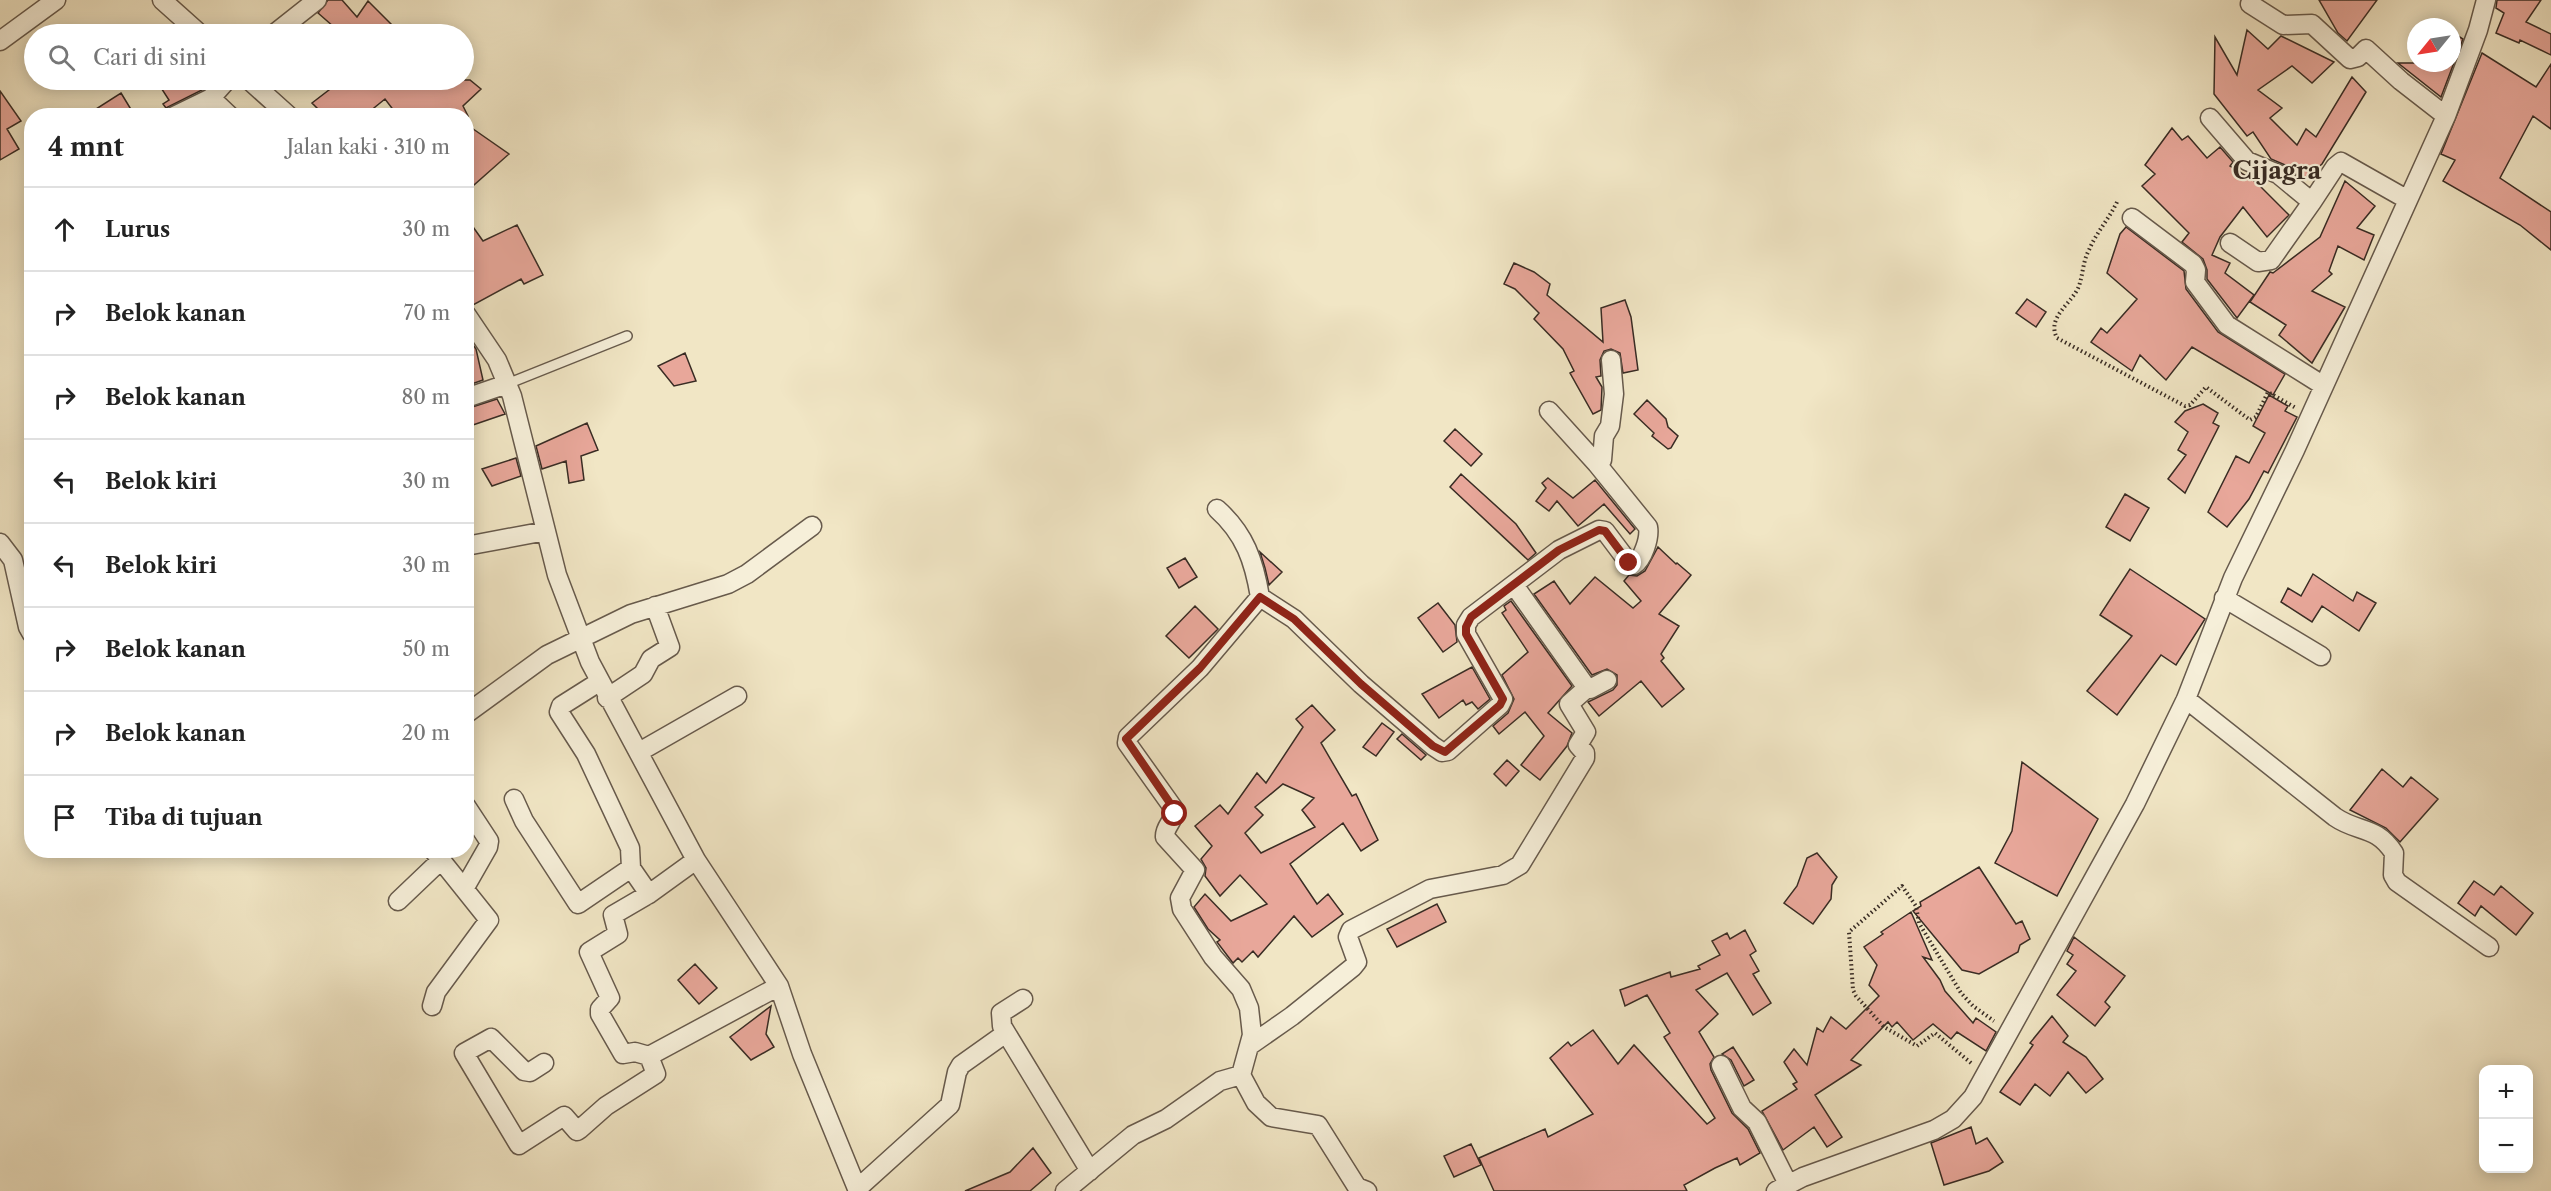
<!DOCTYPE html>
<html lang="id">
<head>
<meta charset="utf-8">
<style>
  body { margin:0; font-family:"Libre Caslon Text",serif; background:#f2f2f2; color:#222 }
  .controls { position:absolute; right:18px; bottom:18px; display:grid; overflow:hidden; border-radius:12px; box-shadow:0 3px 15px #0003 }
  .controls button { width:54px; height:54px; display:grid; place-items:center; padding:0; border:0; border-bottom:2px solid #e0e0e0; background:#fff; color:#222; font:30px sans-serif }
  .compass { position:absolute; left:2407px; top:18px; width:54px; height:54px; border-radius:50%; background:#fff; box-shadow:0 3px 15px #0003; rotate:240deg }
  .stop { position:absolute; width:18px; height:18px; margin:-14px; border:4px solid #8f2418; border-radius:50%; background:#fff }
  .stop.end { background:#8f2418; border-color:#fff; box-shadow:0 2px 6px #0008 }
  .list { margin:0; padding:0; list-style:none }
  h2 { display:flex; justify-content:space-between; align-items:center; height:78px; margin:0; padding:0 24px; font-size:26px }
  h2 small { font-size:20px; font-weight:400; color:#767676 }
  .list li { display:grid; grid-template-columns:39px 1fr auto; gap:18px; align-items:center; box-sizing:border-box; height:84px; padding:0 24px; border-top:2px solid #e0e0e0 }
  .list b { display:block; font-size:22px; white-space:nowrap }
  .list em { font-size:20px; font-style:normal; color:#767676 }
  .icon { flex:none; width:33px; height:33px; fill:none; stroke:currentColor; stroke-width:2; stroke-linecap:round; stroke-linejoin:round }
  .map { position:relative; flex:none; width:2551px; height:1191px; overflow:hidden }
  .search { position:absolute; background:#fff; box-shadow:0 3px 15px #0003; left:24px; top:24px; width:450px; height:66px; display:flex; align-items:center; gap:15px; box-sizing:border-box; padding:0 21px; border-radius:33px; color:#767676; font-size:22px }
  .panel { position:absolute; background:#fff; box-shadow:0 3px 15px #0003; left:24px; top:108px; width:450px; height:750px; border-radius:24px }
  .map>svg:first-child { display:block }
  .building { fill:#e8a79a; stroke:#392c24; stroke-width:1.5; fill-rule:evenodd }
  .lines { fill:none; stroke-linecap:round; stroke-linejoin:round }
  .service-casing { stroke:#675a4c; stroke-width:12 }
  .minor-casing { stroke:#675a4c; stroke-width:21 }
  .path { stroke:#392c24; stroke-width:4; stroke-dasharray:1.5 3; stroke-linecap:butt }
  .service { stroke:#f6efd9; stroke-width:9 }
  .minor { stroke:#f6efd9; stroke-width:18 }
  .route { stroke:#8f2418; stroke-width:8 }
  .labels { text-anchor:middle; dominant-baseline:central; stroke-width:4.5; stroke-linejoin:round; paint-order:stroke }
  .quarter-label { font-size:24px; font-weight:bold; fill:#392c24; stroke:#f6efd9 }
</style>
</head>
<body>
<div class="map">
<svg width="2551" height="1191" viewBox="0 0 2551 1191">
  <rect width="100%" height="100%" fill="#f1e6c5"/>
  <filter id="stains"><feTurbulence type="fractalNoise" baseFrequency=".00333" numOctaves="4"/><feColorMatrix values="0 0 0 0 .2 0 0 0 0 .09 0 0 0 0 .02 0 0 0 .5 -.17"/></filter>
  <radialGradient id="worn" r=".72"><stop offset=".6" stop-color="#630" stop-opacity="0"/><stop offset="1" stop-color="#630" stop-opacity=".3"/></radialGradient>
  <path class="building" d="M328,0H342L357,17L368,1L401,34H342L318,13Z
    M2319,0H2377L2347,41L2338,33Z
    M2497,0H2541L2526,22L2551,34V55L2520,40L2519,43L2496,33L2504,13L2496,8Z
    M2247,30L2268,49L2281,36L2334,62L2312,83L2292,66L2258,90L2282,108L2270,118L2297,145L2306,129L2316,137L2352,77L2366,92L2322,164L2303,180L2285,165L2271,159L2253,132L2247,136L2214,94L2215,37L2237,75Z
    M2452,32L2463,39L2441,97L2398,63H2452Z
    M2482,53L2536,87L2551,64V129L2533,116L2500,178L2551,212V250L2520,225L2443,181L2455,160L2441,154Z
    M156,80H193L197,84L212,80L204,89L166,108L163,104L169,100Z
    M342,80H470L481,89L463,106L468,116H398L385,99L364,116H325L312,103Z
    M0,91L21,121L7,129L19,149L0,160Z
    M121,93L135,116H85Z
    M466,124L509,154L466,192Z
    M2172,128L2182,140L2188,136L2207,158L2220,147L2233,162L2230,166L2256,182L2289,215L2267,237L2243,207L2220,237L2212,255L2230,263L2225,273L2254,295L2237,318L2207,279V270L2203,259L2182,242L2189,233L2142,186L2155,174L2145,165Z
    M2345,181L2375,206L2357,228L2374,235L2364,260L2338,246L2329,271L2332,274L2312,291L2345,307L2312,363L2279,335L2286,325L2250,302L2270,272L2273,273L2320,237Z
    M466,217L483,241L517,225L543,275L524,284L521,279L473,305L466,303Z
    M2126,227L2184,271L2186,289L2218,332L2285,374L2273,395L2192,347L2166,380L2140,355L2132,371L2091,342L2101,328L2107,333L2137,299L2107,273L2120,234Z
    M1514,263L1534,272L1550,284L1547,295L1603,342L1601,308L1625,300L1631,317L1638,370L1623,373L1620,353L1611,349L1604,351L1600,360L1601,376L1596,377L1602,387L1601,410L1593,414L1570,373L1574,371L1563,349L1534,319L1539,313L1515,289L1504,284Z
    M2027,299L2046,312L2036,327L2016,313Z
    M466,339H469L476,349L483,380L466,386Z
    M685,353L696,381L674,386L658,366Z
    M2269,395L2288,406L2285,411L2297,417L2268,473L2264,471L2249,499L2227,527L2208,512L2236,456L2249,463L2265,433L2253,426Z
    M497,399L505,414L470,426L466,409Z
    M1647,400L1666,419L1668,427L1678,436L1671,448L1668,449L1652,436L1654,433L1634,414Z
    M2203,404L2218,413L2213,423L2219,426L2185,493L2168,479L2186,455L2178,450L2188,432L2175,422L2185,411Z
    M587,423L598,450L581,456L584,480L569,483L566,461L542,469L536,446Z
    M1455,429L1482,454L1471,466L1444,441Z
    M516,458L521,476L492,486L482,469Z
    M1461,474L1516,524L1536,553L1528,560L1450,487Z
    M1548,478L1573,498L1595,480L1635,529L1630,534L1604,504L1578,526L1557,501L1549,511L1536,501L1546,488L1542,483Z
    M2125,494L2149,508L2130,541L2106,527Z
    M1658,547L1676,564L1677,563L1691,575L1659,614L1679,626L1661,654L1664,658L1661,661L1684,689L1662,707L1641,681L1599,716L1588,702L1613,690L1617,685V675L1607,669L1592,675L1534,594L1554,581L1570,604L1595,577L1633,608L1641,601L1624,581L1629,575L1637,576L1645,571Z
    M1260,552L1282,572L1269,585L1265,568Z
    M1185,558L1197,577L1179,588L1167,568Z
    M2130,569L2205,619L2176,665L2161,655L2117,715L2087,691L2132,636L2100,615Z
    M2313,574L2353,601L2357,592L2376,603L2359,631L2322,606L2312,622L2281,602L2288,588L2301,596Z
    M1511,601L1572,686L1548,713L1572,733L1567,746L1540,780L1521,765L1544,736L1525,712L1499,734L1493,726L1508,713L1514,699L1502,675L1528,652L1502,613L1506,610L1504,606Z
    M1438,603L1455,625L1457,642L1443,652L1418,618Z
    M1195,606L1218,629L1189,658L1166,636Z
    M1472,667L1490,699L1478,709L1472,702L1466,705L1463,700L1439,718L1422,694Z
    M1312,705L1335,730L1321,743L1352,796L1356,794L1378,840L1361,851L1343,823L1290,864L1317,904L1328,894L1343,914L1312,937L1294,916L1258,957L1253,951L1242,962L1238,958L1233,963L1217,942L1220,940L1208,929L1194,907L1205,894L1231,921L1267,904L1240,875L1220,896L1205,876L1206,868L1201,859L1212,846L1195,826L1220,805L1228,814L1257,773L1266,783L1303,727L1296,719ZM1283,784L1314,798L1302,810L1315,827L1261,853L1245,833L1263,815L1255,807Z
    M1382,723L1394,732L1376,756L1363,747Z
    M1402,734L1426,755L1421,760L1397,739Z
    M1507,760L1519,771L1506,786L1494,774Z
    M2022,762L2098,819L2057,896L1995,863L2012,831Z
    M2382,769L2403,787L2411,777L2438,799L2400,842L2386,828L2350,810Z
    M1817,853L1837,877L1832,885L1831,899L1813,924L1784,903L1797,886L1807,858Z
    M1979,867L2016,924L2022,921L2030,939L2020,945L2018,952L1979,974L1962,970L1913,911L1921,906L1920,902Z
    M2474,881L2494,895L2501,886L2533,913L2516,935L2481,906L2475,916L2458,903Z
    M1437,904L1446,922L1397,947L1387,929Z
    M1911,912L1932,960L1923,957L1940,980L1945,991L1973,1023L1976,1018L1996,1032L1986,1051L1957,1032L1951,1039L1933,1024L1913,1040L1897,1022L1892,1027L1888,1022L1851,1060L1861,1065L1815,1095L1842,1137L1827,1147L1814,1127L1783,1150L1762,1111L1797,1089L1793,1084L1797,1082L1784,1062L1794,1049L1807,1065L1817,1028L1823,1032L1831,1017L1846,1029L1879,996L1869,985L1877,965L1864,947L1883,934L1881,932Z
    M1745,930L1756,951L1750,955L1759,971L1753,974L1771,1003L1753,1015L1727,973L1696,990L1718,1014L1699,1032L1714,1057L1710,1064L1711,1070L1732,1113L1748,1129L1760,1153L1740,1165L1737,1158L1715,1168L1684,1185L1687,1191H1494L1479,1158L1545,1129L1548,1137L1593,1114L1550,1058L1568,1042L1571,1046L1593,1030L1618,1064L1634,1045L1707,1124L1715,1118L1664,1037L1670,1033L1647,995L1625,1006L1620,990L1670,972L1671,977L1700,969L1698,966L1720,955L1712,941L1727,933L1730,939Z
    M2074,937L2125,976L2105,1002L2110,1007L2095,1026L2057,995L2076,971L2067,964L2073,955L2067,951Z
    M695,964L717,988L699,1004L678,980Z
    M771,1006L766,1034L774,1047L751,1060L730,1037Z
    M2052,1016L2068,1036L2063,1042L2086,1057L2103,1079L2086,1093L2068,1072L2050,1096L2035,1084L2020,1105L2000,1092L2033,1045L2030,1043Z
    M1733,1047L1754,1080L1744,1086L1731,1060L1722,1054Z
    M1971,1127L1976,1144L1987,1138L2003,1162L1989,1171L1944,1185L1931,1143Z
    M1471,1144L1481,1165L1454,1177L1444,1156Z
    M1033,1148L1051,1173L1030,1191H965L1010,1172Z"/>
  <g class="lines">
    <defs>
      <path id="service" d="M507,384L627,336"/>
      <path id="minor" d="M162,0L200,34
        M2250,4L2283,25L2312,24L2350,59L2358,57L2366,49L2401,81L2446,116
        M274,34L317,0
        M0,41L56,0
        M249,80L289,116
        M211,98L230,116
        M174,116L211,98L227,80
        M2210,118L2247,161L2278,174L2312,202L2335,167L2341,162L2408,200
        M2132,218L2193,264L2196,270L2195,282L2227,325L2324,386
        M2230,243L2258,262L2271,260L2312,202
        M466,314L497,360L512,396L557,575L590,662L696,860L779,986L802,1054L858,1191
        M466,398L507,384
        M1549,411L1597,464
        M1217,509C1245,534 1254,561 1260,597
        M0,543L13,560L28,627L32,634
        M466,546L546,531
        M1514,585L1587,688L1590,689L1607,680
        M2224,598L2321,656
        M599,682L561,706L559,712L586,754L630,848L631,868
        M607,698L643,674L651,659L670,647L655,606
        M2186,699L2335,817C2358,833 2376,825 2394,853L2393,875L2397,882L2489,947
        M466,714L547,655L631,614L728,584L747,574L812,526
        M639,752L737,696
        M514,799L524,821L578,904L631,868L649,894
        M464,889L488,847L489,841L466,806
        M398,901L441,860
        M1023,999L1001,1013L1002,1026L1090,1171
        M432,1006L436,992L489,920L433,850
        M1249,1046L1292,1016L1353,967L1357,962L1348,937L1351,930L1430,889L1503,875L1520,865L1585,758V753L1578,745L1586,732L1569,704L1587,688
        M649,1056L635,1052L623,1054L600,1014V1009L610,998L589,952L618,934L613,915L649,894L696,860
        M544,1063L530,1072L524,1071L491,1038L464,1053L519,1145L564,1116L577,1131L580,1129L606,1106L656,1074L649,1056L779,986
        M1721,1065L1742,1108L1757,1122L1788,1184
        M1241,1075L1252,1035L1249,1008L1241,989L1213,957L1182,909L1180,898L1195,870L1165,837C1164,826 1176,820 1174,809L1127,743L1128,737L1200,668L1260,597L1294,619L1361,684L1433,746L1442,752L1448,751L1500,705L1503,699L1466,634V625L1471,617L1559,550L1599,530L1605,531L1629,563L1634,565C1643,559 1650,538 1648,527L1597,464L1602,460L1604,436L1610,426L1614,394L1611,360
        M857,1189L950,1105L957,1072L961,1065L1006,1033
        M1065,1191L1133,1135L1166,1119L1220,1081L1241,1075L1256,1103L1271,1117L1318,1125L1357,1187L1367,1191
        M1776,1191L1803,1177L1934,1130L1953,1119L1973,1097L2135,804L2186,699L2233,578L2295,450L2446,116L2478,30L2486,0"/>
    </defs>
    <use href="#service" class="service-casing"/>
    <use href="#minor" class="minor-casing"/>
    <path class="path" d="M2117,202C2109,219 2096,233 2089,250C2083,261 2083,274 2079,286C2072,304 2046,317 2057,338L2185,406L2190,405L2206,387L2250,420L2256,417L2268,392L2296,408
      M1971,1063L1935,1033L1917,1046L1884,1027L1856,996L1853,990L1849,932L1902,886L1916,906L1919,923L1961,993L1973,1006L1994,1021"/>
    <use href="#service" class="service"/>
    <use href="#minor" class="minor"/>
  </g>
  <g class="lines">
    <path class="route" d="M1175,814L1174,809L1126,739L1200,668L1260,597L1294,619L1361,684L1433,746L1445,752L1500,705L1503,699L1466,634V627L1471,617L1559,550L1599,530L1605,531L1629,563"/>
  </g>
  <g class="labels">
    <g class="quarter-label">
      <text x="2277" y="170">Cijagra</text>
    </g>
  </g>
  <rect width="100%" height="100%" filter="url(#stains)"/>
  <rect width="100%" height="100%" fill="url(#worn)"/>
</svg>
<div class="controls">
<button>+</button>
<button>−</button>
</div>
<svg class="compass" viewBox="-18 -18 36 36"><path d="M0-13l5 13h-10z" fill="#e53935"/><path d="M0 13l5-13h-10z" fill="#767676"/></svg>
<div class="stop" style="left:1175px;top:814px"></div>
<div class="stop end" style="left:1629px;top:563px"></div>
<div class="search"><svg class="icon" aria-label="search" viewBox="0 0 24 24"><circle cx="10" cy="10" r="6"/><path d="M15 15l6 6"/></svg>Cari di sini</div>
<section class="panel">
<h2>4 mnt<small>Jalan kaki · 310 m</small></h2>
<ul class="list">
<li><svg class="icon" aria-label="ahead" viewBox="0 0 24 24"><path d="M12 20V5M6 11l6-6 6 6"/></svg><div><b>Lurus</b></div><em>30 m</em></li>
<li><svg class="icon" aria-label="right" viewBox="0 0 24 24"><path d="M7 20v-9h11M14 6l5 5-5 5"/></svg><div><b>Belok kanan</b></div><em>70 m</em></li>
<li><svg class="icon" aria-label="right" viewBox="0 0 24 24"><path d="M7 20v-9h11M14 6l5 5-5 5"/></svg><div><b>Belok kanan</b></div><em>80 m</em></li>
<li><svg class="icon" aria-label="left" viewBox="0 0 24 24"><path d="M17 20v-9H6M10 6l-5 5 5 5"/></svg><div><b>Belok kiri</b></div><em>30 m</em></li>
<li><svg class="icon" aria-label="left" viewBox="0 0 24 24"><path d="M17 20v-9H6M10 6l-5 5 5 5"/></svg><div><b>Belok kiri</b></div><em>30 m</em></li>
<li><svg class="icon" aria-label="right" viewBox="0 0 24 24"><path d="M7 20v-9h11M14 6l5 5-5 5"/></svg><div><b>Belok kanan</b></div><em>50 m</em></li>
<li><svg class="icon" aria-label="right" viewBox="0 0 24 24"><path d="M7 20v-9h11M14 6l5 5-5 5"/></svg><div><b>Belok kanan</b></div><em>20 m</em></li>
<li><svg class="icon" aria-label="arrive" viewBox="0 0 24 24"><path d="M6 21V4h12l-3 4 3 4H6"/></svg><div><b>Tiba di tujuan</b></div></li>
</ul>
</section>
</div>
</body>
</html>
